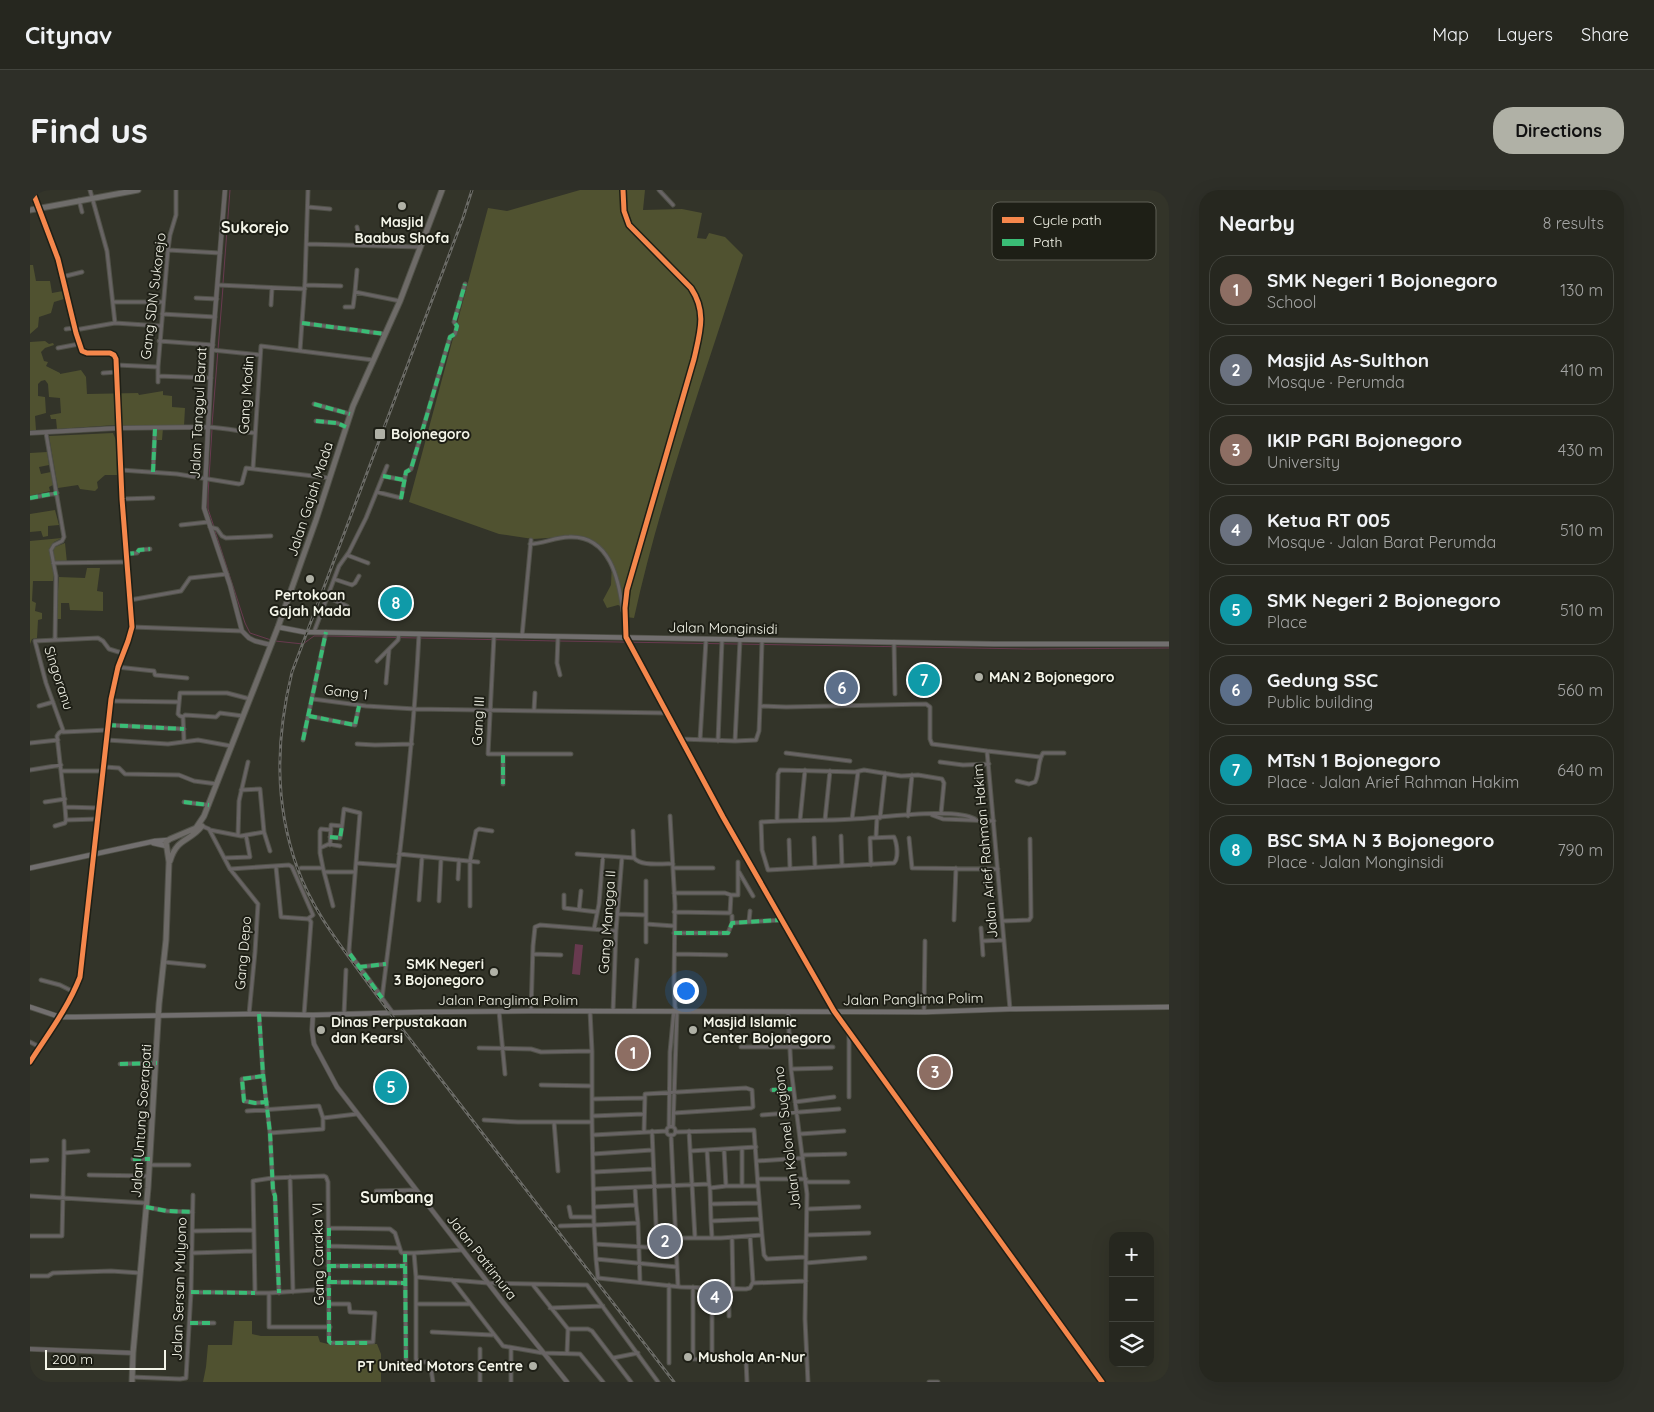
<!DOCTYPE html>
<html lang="en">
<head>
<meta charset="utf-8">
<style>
  body { margin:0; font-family:Quicksand,sans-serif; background:#2e2f28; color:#f1f3f6 }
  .controls { position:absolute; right:15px; bottom:15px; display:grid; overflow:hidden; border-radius:10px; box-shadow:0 5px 20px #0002 }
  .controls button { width:45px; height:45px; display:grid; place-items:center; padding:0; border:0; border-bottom:1px solid #42443d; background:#26271f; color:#f1f3f6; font:25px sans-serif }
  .scale { position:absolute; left:15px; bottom:12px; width:121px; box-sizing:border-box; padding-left:5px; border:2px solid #f4f5e9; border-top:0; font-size:14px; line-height:18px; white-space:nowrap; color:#f4f5e9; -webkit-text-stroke:4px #1e1f16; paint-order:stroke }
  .you { position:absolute; left:655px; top:800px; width:18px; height:18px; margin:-12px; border:4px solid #fff; border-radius:50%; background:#1a73e8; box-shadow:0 0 0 8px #1a73e833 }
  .badge { display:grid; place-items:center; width:32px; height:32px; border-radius:50%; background:#b0b1a6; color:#fff; font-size:16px; font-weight:700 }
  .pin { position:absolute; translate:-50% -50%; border:2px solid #fff; box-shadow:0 1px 5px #0006 }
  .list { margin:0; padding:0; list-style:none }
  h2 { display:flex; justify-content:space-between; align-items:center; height:65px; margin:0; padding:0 20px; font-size:21px }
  h2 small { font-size:16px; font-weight:400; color:#a4a5a4 }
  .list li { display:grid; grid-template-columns:32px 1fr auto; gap:15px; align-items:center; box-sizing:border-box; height:70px; margin:0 10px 10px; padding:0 10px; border:1px solid #42443d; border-radius:20px }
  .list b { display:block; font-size:19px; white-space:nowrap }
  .list p { margin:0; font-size:16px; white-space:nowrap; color:#a4a5a4 }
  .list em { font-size:16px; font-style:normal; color:#a4a5a4 }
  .icon { flex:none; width:28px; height:28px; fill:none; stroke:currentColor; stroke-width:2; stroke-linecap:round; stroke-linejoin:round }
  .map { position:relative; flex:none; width:1139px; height:1192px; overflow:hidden; border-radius:20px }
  header { display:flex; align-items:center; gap:30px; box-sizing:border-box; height:70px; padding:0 25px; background:#26271f; border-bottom:1px solid #42443d }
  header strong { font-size:24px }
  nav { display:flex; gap:28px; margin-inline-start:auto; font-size:18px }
  .intro { display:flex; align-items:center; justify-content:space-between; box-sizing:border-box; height:120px; padding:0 30px }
  h1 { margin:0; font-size:35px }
  .button { padding:12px 22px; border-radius:20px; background:#b0b1a6; color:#111; font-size:18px; font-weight:700 }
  main { display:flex; gap:30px; padding:0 30px }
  aside { flex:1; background:#26271f; border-radius:20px; box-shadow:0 5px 20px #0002 }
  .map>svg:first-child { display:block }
  .green { fill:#505230 }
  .water { fill:#683a4f }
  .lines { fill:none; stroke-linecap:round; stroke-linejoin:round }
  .stream { stroke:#683a4f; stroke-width:1 }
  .minor-casing { stroke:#515249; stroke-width:5 }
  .tertiary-casing { stroke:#515249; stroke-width:5.5 }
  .secondary-casing { stroke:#515249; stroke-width:6 }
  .primary-casing { stroke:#515249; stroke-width:7 }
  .trunk-casing { stroke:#515249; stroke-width:7 }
  .minor { stroke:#686464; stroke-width:3 }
  .tertiary { stroke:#686464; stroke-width:4 }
  .secondary { stroke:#726f6f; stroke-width:4.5 }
  .primary { stroke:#6f6d6b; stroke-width:5 }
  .trunk { stroke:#6e6b68; stroke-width:5 }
  .rail-casing { stroke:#6b6b66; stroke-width:3 }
  .rail { stroke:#1e1f16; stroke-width:1; stroke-dasharray:4; stroke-linecap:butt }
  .quiet { stroke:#3abd76; stroke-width:4; stroke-dasharray:8 4; stroke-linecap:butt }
  .cycleway-casing { stroke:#1e1f16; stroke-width:8 }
  .cycleway { stroke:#f5874c; stroke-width:5 }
  .poi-dot { fill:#b0b1a6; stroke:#1e1f16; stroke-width:2 }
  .labels { text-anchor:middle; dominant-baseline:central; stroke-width:4; stroke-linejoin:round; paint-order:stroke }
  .poi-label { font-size:14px; font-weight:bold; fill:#f4f5e9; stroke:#1e1f16; text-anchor:start }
  .street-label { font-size:14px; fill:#f4f5e9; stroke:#1e1f16 }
  .quarter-label { font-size:16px; font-weight:bold; fill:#f4f5e9; stroke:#1e1f16 }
  .key { fill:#1e1f16; stroke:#5e5f55; stroke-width:1 }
  .key-label { font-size:14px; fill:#f4f5e9 }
</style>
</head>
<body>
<header>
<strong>Citynav</strong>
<nav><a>Map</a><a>Layers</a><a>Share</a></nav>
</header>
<div class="intro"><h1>Find us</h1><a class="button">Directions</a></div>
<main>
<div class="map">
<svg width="1139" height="1192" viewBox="0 0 1139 1192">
  <rect width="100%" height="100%" fill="#333429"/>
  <path class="green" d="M550,0H615L613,20L652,19L672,23L667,48L676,49L679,43L695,47L713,65C675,185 631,305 604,428L596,427L595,418L588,415L577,418L573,410L581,395L582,372L564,352L546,346L503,349L469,344L379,312L458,18L477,21Z
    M0,75H3L6,91H20L22,103L33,101L34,109L24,112L21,123L9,127L8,137L0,144Z
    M15,151L19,154L23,153L24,155L15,158L11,162L14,171L18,172L16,176L30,183V184L51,180L56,187L57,204L108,203L109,205L133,201V205L142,206V217L155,218L154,236L140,235L133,238L132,250H125V238L92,237L86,235L27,239L26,229H21L20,225L31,223L30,208L19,207L18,194L15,190L11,191L8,194V206L15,207L16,223L5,226L6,240L0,241V152Z
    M83,243L86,250L88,285H75L67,292L68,298L65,301L50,299L48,295L28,298L19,246Z
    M17,262L19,275L9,277L11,284L21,282L23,295L19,297L20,301L0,306V263Z
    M25,320L29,335L18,336V346L13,347L11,341L0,342V324Z
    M32,348L24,352L19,359L24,385L23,391H3L2,411L6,413L5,421L12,423V429L8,430L7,448L2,449L0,454V351Z
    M35,353L37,373L25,372L22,364L25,357Z
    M57,378H70L67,401L73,402V421L40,420L39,413H31V429H26L29,387L55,388Z
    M204,1131H222V1144L231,1146H288L290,1152L298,1154H347L351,1164V1192H173L176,1177L178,1155H202Z"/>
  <path class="water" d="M545,754L553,755L550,785L542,784Z"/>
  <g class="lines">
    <path class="stream" d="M193,93L200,0
      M182,235L193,97
      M182,239L178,305V319L184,337
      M185,341L215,433L220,443L241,450
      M297,446L526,451
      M245,451L273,454L284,446H293
      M530,451L1000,459L1139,458"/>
    <defs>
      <path id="minor" d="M593,0L594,21L599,35L661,98C677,122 670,142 664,169L597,400L595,418L596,447L693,627L804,821L1072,1192
        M629,0L643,15
        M49,10L52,22
        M278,17L300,19
        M327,37L331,55
        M277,54L390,57
        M138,60L190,63
        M327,80L325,102L370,111
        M32,87L52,82
        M188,95L275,99
        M275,95L311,96
        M166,108L187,109
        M84,112H133
        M241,115L242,98
        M315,117H323L325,102
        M132,124L185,127
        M85,133L131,136
        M272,133L355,144
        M36,139L44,138
        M45,140L85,133L77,61L60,0
        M129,151L183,155
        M28,158L49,154
        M182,160L230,165
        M270,160L275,91L278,0
        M87,175L128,177L138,60L140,45L146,25V0
        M128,177V192
        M73,183L87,182
        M128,186L181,188
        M284,214L320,224
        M286,231L307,233L316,237
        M178,237C194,238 209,241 225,243
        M16,243L34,347L32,351L24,355L21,360L26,386L25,449
        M223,278L231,156L343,170
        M91,280L147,284L209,294L212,293L216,278L300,288
        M123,282L125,239
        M353,286L374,290
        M347,302L371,308L376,282L381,279L420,147L425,144L427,136L424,132L435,94
        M0,308L27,303
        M92,309L123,308
        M151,335L178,332
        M180,337L187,339L192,346L196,348L241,346
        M500,354C513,354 525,347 539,347C580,345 589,390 593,421
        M96,364L107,363L109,360L120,359
        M317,365L338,373
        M23,373L97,372
        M304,389L322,395L325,393L329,386
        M297,407L317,416
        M100,410L151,401L160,388L197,384
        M102,437L212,441
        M284,442L309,376L319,362L336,328L357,276
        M464,446L458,564H541
        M492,446L501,350
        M528,447L527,473L530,485
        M732,451L730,516L756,517L896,514L900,517V549L902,554L957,561L980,819
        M864,452L865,504
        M347,471L368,450L369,444
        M87,477L124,481L125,485L157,488
        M356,493L359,460
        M283,509L336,516L385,519L637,523
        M81,511L149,512
        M9,516L23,512
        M504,520L505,503
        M279,526L325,535L329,516
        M153,527L155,525L186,527L190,523L213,526
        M78,535L154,539
        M33,542L78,540
        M651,549L705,551L726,550L729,541L730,516
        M77,550L138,554L168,550L201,556
        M273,550L296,442
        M670,550L676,450
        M154,551L153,527L150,526L148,524L150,503H197L220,509
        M688,551L692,450
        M705,551L710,450
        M0,553L28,550
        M327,554L345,555L382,554
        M957,561L1010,567
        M756,563L820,571
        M473,565V594
        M910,572L933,575L959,574
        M75,577L89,578L95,584L149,585L164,591L187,594
        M0,580L31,575
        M32,581H74
        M987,591L999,594L1005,592C1010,583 1007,572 1013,563H1034
        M211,600L230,599L234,642L240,661
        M15,612L35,609
        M154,612L178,615
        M35,617L36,630L68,629
        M69,618L35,617L27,546L29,543L33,540L16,493L5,451L68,448L73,451L79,459L92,463
        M902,625L913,629L964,631
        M640,626L645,715L644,792L645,817L647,822L643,937
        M878,626L882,585
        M850,628L855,583
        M822,629L828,582
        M770,630L775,580
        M795,630L800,581
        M747,631L748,584L750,580L825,582L834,580L871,586L888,585L912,589L914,593L911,623
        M25,636L35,633L36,630
        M172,636L179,639L200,679L228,714L225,762L219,824
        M180,640L211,646L234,642
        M603,641L604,668
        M208,645L209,611L218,572
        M811,646L812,676
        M300,647L310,648L312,636
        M846,647L847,628
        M784,648L785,677
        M879,648L882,678L968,679
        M759,650L760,679
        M300,655L301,635L312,636L314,619L330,623L319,760L320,764L352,807
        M290,658L299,654L310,656
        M369,664L448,672
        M547,664L592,667
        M194,668L220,667L216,645
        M326,673L368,676
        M841,675L840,648L864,647C867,653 869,668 864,673L738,680L732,660L731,632C762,630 793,631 823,629C850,628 925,617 945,629
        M246,677L251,727L279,729L281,732L274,825
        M271,678H293L294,682H325
        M293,678L290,663V641L291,639L301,640
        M644,678H683
        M200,679L259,675L262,677L283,725L279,728
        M294,682L303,716
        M709,682L723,706
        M428,689L429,670
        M644,703H695L701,705L700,723L644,722
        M534,705V718L567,722
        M701,705H708V672
        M389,710L392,667
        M409,711L411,669
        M440,716V671L446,641L449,639L462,641
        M549,720L551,701
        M588,724L616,725
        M924,730L926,678
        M719,731L720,721
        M972,731L999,730L1001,727L1000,649
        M702,733V726
        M616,734L644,736
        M951,738L953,765
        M564,739L569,714L573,666
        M644,743H698L702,733L751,730
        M952,751L974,750
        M616,752V691
        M503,764L531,765
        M645,764L696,765
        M134,772L174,776
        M330,777L356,774
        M11,790L30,795L44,802
        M469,821L475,884
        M501,821L503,756L505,737L510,735L586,741
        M560,821L562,861
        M583,821L586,741L592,667L604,668C612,677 632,673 643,674
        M604,821L607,770
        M758,822L761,879L777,1004L775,1129L778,1192
        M894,822L895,751
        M363,823L352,808C367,687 383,566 389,444
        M229,824L233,884L240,943L243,1000L245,1006L249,1103
        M314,824L316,780
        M0,852L10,857
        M711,857H803
        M449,858L501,859L511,862L562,861V932
        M90,874L126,873
        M761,879L801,878
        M233,886L212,889L214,911L225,913L237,912
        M511,895L562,896
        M742,900L763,899
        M819,907V845
        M562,909L613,908
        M765,912L804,907
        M217,921L289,916L293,928L327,924
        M732,925L809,919
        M562,926L614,924
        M454,930L488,932H562L564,1035L608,1033L610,1092
        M524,932L528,981
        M636.5 941a4.5 4.5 0 1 1 9 0a4.5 4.5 0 1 1-9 0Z
        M639,937L640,862L644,820
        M614,941L615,904L716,898L722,900L723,917L721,918L644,923
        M622,941L627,1057
        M659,941L665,1048
        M646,942L724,940L728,996H696
        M240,943L293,939V928
        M770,944L814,941
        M563,945L637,941
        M641,945L648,1096
        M34,951V963
        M712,958V996
        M677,960L679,994
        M660,961L726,957
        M563,964L622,960
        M773,965L815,964
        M103,969H120
        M0,971L17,970
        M727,971L773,968
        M120,975H159
        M564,982L623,979
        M59,985L118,986
        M260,987L263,1102
        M728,989H776
        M776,992H818
        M605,998L606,1015
        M680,998L681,1031L730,1029
        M564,999L679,994L680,998L696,996L694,959
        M346,1001L385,1000
        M0,1006L116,1013
        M681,1014L729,1013
        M116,1017L137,1021L163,1022
        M539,1017L541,1027H564
        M564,1017L606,1015L608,1033
        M778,1019L829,1017
        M681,1031L682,1048
        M530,1036L564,1035L566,1069
        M299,1038L360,1039L365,1043L371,1062L372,1063H384
        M163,1041L224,1040
        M732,1045L734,1065L737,1069L776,1067
        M777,1045L839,1043
        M0,1046H32L34,963L58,961
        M702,1047L703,1099
        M645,1048H691L732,1045L728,996
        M565,1054L646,1059
        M298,1056L369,1058
        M432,1060L384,1063L386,1087L458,1093L557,1095L628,1192
        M162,1063L224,1061
        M375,1064L376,1173
        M776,1073L835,1068
        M298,1076H375
        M647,1077L566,1069L568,1088L651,1097L716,1099L720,1098L723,1092L720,1046
        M0,1086H18L23,1083L81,1081L110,1083
        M386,1087V1169L389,1172H400L403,1192
        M422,1090L473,1156L513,1163L550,1164L573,1192
        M299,1092L375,1093
        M723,1093L776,1091
        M503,1095L538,1139L537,1163
        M639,1095V1173
        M663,1097V1169L716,1170L717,1192
        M699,1099V1126
        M161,1102L239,1103L299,1099
        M225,1103L223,991L242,988L294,986L296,987L298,992L299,1151L301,1153L343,1152L345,1123L320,1122L319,1114H300
        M239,1103V1137H300
        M386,1114H439
        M520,1118L573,1116
        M160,1133H184
        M538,1139H558L562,1141L601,1192
        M402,1142L462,1145
        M481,1158V1192
        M450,1159V1177
        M583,1168L608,1163
        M682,1169V1097
        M102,1187L150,1189L156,1188L161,1102L163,1005
        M450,1192V1177H481
        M899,1192H908"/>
      <path id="tertiary" d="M195,0L182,160L174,318L200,395L212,441L219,448L225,451L241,455
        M0,243L89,238L178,237
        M283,825L282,840L284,854L307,897L472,1111L537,1192
        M0,872C18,844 38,818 50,787L81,509L88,477L98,451L102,437L92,309L86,169L84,165L80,163H57L52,161L46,143L28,69L2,0
        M0,1159L103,1163"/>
      <path id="secondary" d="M248,437L274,442L964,454H1139
        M123,653L136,656
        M0,678L125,651L138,650
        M0,817L30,827H45L219,824L283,825L390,822L501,821L896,822L980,819L1139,817"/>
      <path id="primary" d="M0,20L108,0"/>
      <path id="trunk" d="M140,671C147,647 160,652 172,636
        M102,1192L103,1163L118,998L129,814L136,750L139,672L136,652L140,649L166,638L174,626L248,437L286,330L323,216L370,111L412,0"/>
    </defs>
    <use href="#minor" class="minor-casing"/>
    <use href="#tertiary" class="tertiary-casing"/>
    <use href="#secondary" class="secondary-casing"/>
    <use href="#primary" class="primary-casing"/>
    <use href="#trunk" class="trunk-casing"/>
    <use href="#minor" class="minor"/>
    <use href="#tertiary" class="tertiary"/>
    <use href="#secondary" class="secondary"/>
    <use href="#primary" class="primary"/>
    <use href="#trunk" class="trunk"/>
    <defs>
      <path id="rail" d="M442,0L433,28L262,482C246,548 244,612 267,677C281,717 307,751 332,785C355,817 379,848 403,879C483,983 564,1088 644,1192"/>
    </defs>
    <use href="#rail" class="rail-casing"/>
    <use href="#rail" class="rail"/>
    <path class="quiet" d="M272,133L355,144
      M284,214L320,224
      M286,231L307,233L316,237
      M123,282L125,239
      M353,286L374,290
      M0,308L27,303
      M371,309L376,282L381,279L420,147L425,144L427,136L424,132L435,94
      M96,364L107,363L109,360L120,359
      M279,526L325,535L329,516
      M78,535L154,539
      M273,550L296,442
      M473,565V594
      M154,612L179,615
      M300,647L310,648L312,636
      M644,743H698L702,733L751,730
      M320,764L352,808
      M329,777L356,774
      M229,824L233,884L240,943L243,1000L245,1006L249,1103
      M90,874L127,873
      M233,886L212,889L214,911L225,913L237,912
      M742,900L763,899
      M103,969H120
      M116,1017L137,1021L163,1022
      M299,1038V1151L301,1153H341
      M375,1064L376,1173
      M298,1076H375
      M299,1092L375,1093
      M161,1102L225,1103
      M160,1133H184"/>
    <defs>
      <path id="cycleway" d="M593,0L594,21L599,35L661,98C677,122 670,142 664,169L597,400L595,418L596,447L693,627L804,821L1072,1192
        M0,872C18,844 38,818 50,787L81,509L88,477L98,451L102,437L92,309L86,169L84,165L80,163H57L52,161L46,143L28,69L2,0"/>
    </defs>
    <use href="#cycleway" class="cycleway-casing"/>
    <use href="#cycleway" class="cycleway"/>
  </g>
  <g class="poi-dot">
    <circle cx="372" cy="16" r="5"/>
    <rect x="344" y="238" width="12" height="12" rx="2.5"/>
    <circle cx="280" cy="389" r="5"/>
    <circle cx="949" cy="487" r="5"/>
    <circle cx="464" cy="782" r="5"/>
    <circle cx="291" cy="840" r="5"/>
    <circle cx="663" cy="840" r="5"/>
    <circle cx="658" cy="1167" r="5"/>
    <circle cx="503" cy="1176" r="5"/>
  </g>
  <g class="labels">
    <g class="poi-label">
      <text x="372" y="32" text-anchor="middle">Masjid<tspan x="372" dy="16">Baabus Shofa</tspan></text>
      <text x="361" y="244">Bojonegoro</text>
      <text x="280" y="405" text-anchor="middle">Pertokoan<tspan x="280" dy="16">Gajah Mada</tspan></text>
      <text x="959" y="487">MAN 2 Bojonegoro</text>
      <text x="454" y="774" text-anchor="end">SMK Negeri<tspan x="454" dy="16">3 Bojonegoro</tspan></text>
      <text x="301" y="832">Dinas Perpustakaan<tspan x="301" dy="16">dan Kearsi</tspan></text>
      <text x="673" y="832">Masjid Islamic<tspan x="673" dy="16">Center Bojonegoro</tspan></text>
      <text x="668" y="1167">Mushola An-Nur</text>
      <text x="493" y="1176" text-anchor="end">PT United Motors Centre</text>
    </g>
    <g class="street-label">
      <text transform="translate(123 106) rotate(-83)">Gang SDN Sukorejo</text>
      <text transform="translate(216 205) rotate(-86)">Gang Modin</text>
      <text transform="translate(168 223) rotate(-87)">Jalan Tanggul Barat</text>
      <text transform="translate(280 309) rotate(-72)">Jalan Gajah Mada</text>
      <text transform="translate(693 438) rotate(1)">Jalan Monginsidi</text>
      <text transform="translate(29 488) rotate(72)">Singoranu</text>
      <text transform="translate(316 502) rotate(7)">Gang 1</text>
      <text transform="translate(448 531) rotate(-87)">Gang III</text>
      <text transform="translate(955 661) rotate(-95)">Jalan Arief Rahman Hakim</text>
      <text transform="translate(577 732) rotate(-86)">Gang Mangga II</text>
      <text transform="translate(213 763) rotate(-85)">Gang Depo</text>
      <text transform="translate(883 809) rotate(-1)">Jalan Panglima Polim</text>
      <text x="478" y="810">Jalan Panglima Polim</text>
      <text transform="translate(111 931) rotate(-86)">Jalan Untung Soerapati</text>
      <text transform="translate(757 948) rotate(-97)">Jalan Kolonel Sugiono</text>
      <text transform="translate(288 1064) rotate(-91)">Gang Caraka VI</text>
      <text transform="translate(452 1067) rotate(52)">Jalan Pattimura</text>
      <text transform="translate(149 1099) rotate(-88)">Jalan Sersan Mulyono</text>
    </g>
    <g class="quarter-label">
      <text x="225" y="37">Sukorejo</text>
      <text x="367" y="1007">Sumbang</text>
    </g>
  </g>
  <rect x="962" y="12" width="164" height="58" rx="8" class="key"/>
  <rect x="972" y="27" width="22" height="6" fill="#f5874c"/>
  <rect x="972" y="49" width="22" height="7" fill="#3abd76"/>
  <g class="key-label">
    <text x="1003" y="35">Cycle path</text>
    <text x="1003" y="57">Path</text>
  </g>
</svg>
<div class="controls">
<button>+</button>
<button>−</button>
<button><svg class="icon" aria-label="layers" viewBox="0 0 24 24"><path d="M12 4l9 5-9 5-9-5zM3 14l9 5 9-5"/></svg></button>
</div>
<div class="scale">200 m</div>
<div class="you"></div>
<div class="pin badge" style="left:603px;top:863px;background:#8d6e63">1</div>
<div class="pin badge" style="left:635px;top:1051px;background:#6b7280">2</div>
<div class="pin badge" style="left:905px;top:882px;background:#8d6e63">3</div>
<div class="pin badge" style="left:685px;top:1107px;background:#6b7280">4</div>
<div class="pin badge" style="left:361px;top:897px;background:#0f9aa8">5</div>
<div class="pin badge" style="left:812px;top:498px;background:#5c6f8a">6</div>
<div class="pin badge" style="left:894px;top:490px;background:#0f9aa8">7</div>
<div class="pin badge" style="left:366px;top:413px;background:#0f9aa8">8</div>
</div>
<aside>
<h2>Nearby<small>8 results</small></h2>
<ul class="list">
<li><span class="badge" style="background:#8d6e63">1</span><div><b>SMK Negeri 1 Bojonegoro</b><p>School</p></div><em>130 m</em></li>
<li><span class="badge" style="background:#6b7280">2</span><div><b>Masjid As-Sulthon</b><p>Mosque · Perumda</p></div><em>410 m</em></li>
<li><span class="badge" style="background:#8d6e63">3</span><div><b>IKIP PGRI Bojonegoro</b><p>University</p></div><em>430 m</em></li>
<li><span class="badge" style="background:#6b7280">4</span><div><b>Ketua RT 005</b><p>Mosque · Jalan Barat Perumda</p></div><em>510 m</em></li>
<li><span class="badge" style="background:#0f9aa8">5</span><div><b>SMK Negeri 2 Bojonegoro</b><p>Place</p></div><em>510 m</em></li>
<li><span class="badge" style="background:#5c6f8a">6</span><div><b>Gedung SSC</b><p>Public building</p></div><em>560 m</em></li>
<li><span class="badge" style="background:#0f9aa8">7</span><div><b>MTsN 1 Bojonegoro</b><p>Place · Jalan Arief Rahman Hakim</p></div><em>640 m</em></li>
<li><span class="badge" style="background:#0f9aa8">8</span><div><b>BSC SMA N 3 Bojonegoro</b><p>Place · Jalan Monginsidi</p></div><em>790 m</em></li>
</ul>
</aside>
</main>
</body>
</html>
